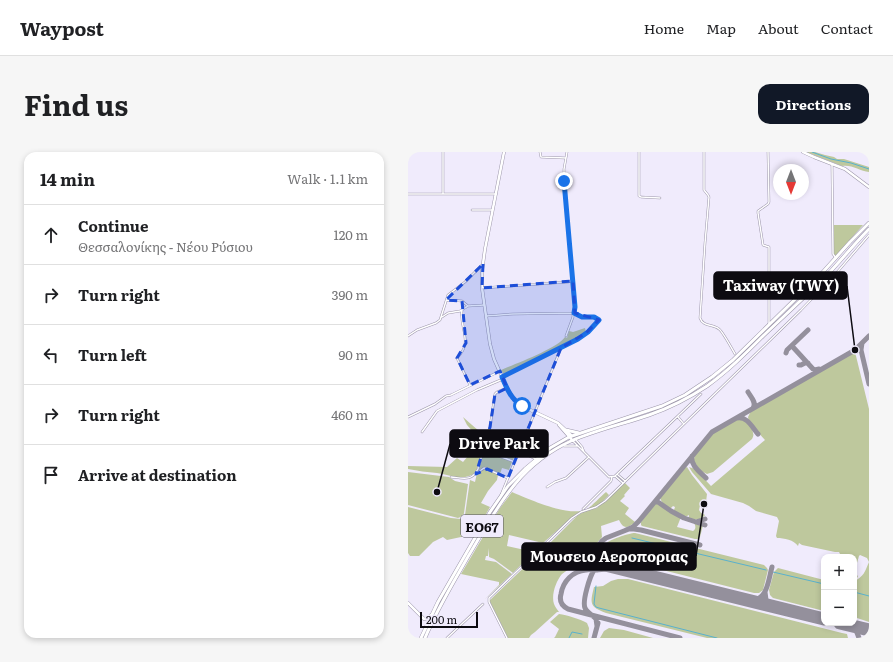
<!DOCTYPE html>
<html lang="en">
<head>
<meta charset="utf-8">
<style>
  body { margin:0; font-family:Literata,serif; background:#f6f6f6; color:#202124 }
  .controls { position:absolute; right:12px; bottom:12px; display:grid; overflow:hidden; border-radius:8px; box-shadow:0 2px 6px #0003 }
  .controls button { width:36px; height:36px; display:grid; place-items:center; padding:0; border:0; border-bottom:1px solid #e0e0e0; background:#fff; color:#202124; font:20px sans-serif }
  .compass { position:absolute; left:365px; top:12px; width:36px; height:36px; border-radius:50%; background:#fff; box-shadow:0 2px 6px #0003; rotate:180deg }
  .scale { position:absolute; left:12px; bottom:10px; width:58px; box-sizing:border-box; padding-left:4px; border:2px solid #0d0b11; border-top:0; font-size:11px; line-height:14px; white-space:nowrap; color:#0d0b11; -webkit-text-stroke:3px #f0ebfc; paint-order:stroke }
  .stop { position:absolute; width:12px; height:12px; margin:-9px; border:3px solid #1a73e8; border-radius:50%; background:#fff }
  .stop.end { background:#1a73e8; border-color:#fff; box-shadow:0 1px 4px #0008 }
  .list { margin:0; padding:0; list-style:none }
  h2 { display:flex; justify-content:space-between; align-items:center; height:52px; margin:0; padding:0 16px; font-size:17px }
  h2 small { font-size:13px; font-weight:400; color:#757577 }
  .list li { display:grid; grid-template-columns:26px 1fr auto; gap:12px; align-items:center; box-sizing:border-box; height:60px; padding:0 16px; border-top:1px solid #e0e0e0 }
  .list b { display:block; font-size:15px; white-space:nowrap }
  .list p { margin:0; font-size:13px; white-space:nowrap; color:#757577 }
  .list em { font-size:13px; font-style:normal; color:#757577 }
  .icon { flex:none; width:22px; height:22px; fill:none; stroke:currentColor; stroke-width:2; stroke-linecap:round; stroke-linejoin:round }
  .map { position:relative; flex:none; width:461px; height:486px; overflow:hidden; border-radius:12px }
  header { display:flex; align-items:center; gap:24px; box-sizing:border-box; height:56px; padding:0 20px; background:#fff; border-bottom:1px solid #e0e0e0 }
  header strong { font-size:19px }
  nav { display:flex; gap:22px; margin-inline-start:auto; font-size:14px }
  .intro { display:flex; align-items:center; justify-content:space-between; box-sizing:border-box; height:96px; padding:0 24px }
  h1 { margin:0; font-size:28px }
  .button { padding:10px 18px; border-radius:12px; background:#111827; color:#fff; font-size:14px; font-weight:700 }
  main { display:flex; gap:24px; padding:0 24px }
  aside { flex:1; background:#fff; border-radius:12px; box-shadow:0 2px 6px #0003 }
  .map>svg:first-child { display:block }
  .green { fill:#bec89d }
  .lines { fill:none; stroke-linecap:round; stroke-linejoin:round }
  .stream { stroke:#59b1cd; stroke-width:1 }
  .taxiway { stroke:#94909c; stroke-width:5 }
  .runway { stroke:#94909c; stroke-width:13 }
  .street-casing { stroke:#9d97ab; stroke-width:2.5 }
  .secondary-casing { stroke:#9d97ab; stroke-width:3.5 }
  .primary-casing { stroke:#9d97ab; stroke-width:4 }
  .street { stroke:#fff; stroke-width:1.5 }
  .secondary { stroke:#fff; stroke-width:2.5 }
  .primary { stroke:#fff; stroke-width:3 }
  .route { stroke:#1a73e8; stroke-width:5 }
  .marked { fill:#1d4ed8; fill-opacity:0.2; stroke:#1d4ed8; stroke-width:3; stroke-dasharray:8 5; stroke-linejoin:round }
  .labels { text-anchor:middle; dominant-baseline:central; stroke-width:4; stroke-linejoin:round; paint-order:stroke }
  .shield { fill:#f0ebfc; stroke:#514e58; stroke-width:1 }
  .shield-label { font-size:13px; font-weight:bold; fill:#0d0b11 }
  .leader { fill:none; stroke:#0d0b11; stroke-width:1.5 }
  .callout-dot { fill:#0d0b11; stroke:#f0ebfc; stroke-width:1.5 }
  .callout { fill:#0d0b11; stroke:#0d0b11; stroke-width:1.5 }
  .callout-label { font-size:15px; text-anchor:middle; font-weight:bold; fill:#fff }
</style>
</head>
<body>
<header>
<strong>Waypost</strong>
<nav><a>Home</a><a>Map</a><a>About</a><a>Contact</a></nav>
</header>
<div class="intro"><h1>Find us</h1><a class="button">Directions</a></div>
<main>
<aside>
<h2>14 min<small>Walk · 1.1 km</small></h2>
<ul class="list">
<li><svg class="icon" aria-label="ahead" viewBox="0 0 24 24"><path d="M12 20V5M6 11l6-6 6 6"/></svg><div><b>Continue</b><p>Θεσσαλονίκης - Νέου Ρύσιου</p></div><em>120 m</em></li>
<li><svg class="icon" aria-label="right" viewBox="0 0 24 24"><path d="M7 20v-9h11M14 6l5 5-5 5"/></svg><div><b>Turn right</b></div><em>390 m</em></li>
<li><svg class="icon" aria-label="left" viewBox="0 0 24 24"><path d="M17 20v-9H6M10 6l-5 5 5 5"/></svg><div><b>Turn left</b></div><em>90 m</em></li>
<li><svg class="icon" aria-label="right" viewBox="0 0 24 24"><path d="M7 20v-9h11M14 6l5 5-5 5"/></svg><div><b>Turn right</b></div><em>460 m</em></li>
<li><svg class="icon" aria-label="arrive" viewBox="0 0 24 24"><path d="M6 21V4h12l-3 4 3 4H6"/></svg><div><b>Arrive at destination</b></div></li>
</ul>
</aside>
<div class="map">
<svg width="461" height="486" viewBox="0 0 461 486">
  <rect width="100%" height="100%" fill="#f0ebfc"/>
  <path class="green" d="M398,0H407L417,3L426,5L429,7H436L461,15V20C452,19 443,12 434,14Z
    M425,73H455L426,106V77Z
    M177,176L178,180L164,189L98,223H96L93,218C107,212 150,196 157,185L159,186L161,179L165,180Z
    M444,201H447L448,204L461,257V470L446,465V429C456,425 457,419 461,410L459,406L452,403L451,404L447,418L450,425L446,427V405L435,404L434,403L432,402L431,400H427L394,393L391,391L390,394C386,388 376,386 369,386L368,384L371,369L369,365L348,359L341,354L335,351L303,342L284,320L281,315L287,317L303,334L357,288L341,270L340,265L343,259Z
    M55,265C62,272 71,278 79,286L69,318C67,321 65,323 61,324C51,328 39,322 29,321C19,320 10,319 0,317V314L39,315L49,306L55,310L66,297L69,289L68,283L59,273Z
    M332,267C337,268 345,275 345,281C346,283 345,285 344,287L305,320L299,322L293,319L286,310V307L287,302L306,280L328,268Z
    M82,282L111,294L105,308L76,297Z
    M76,298L104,310L101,318L94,316L92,322C84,318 78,313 70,319Z
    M279,315L284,323L299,342L298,350L293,349L291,358L293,361L297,363C292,369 287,368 281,366V363L277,365L268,360L266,358L267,355L265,354L263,356C258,356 254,351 252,346L275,317Z
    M76,317H79L90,323L89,328L80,339L73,351L82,355L67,382L39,388L35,385L25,390L11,404H2L0,401V355L43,366L53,367L57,363L62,328L67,330L69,321Z
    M0,320L41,325L47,329L60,332L56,361L55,364L50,366L0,353Z
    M217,331L222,336L216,343L217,344L212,349L221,356L217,362L227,370C219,377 215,377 211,368L193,374L194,385L180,402H175L140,393L169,364L175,360L189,356Z
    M104,340C120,347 163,366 179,357C184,354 193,344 198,340L201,343L190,354L168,362L135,391L101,383L99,394L126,400L105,421L86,407L81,405V396L80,404H78L77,408L88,410L104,422L76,448L91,433V430L53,422L92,356Z
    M248,350L250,351L273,365L269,375L285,379C288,377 288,374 286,371H287L295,373L292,385L290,387H287L234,374L233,373V370Z
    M227,381L356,413L359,416L360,418L355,438L351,441H346L203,405L197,403C195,399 195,397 196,393C200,388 221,381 227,381Z
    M130,402L170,412C165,415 159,418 154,422C148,429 143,443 146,452C147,455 149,457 151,460H149L127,480L123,483L121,486H100L82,450V448Z
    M370,416L416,428V459L365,446L362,443L361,438L366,420Z
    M210,427H220L434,481L439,482L440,486H299L198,461C181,455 182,451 186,435L195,434L203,429Z
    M151,462C159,463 172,467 179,471L181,476L180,486H146L147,485L151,477L142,470Z
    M201,476L216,478L245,486H192L196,479Z"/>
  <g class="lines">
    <path class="stream" d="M404,0L423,7L443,11L461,17
      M224,386L358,418
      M365,420L416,432
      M188,434L186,452L188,455L191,456L309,486
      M446,440L461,444
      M161,486L164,480L174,482"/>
    <path class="taxiway" d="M461,184L454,191L453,198L461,232
      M384,194L405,217L407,218L411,217
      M378,201L379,198L400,178
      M391,213H393L397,211H400
      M340,240C343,245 349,251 345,256
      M329,266C339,264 344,275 350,282
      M284,304C282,313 292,320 298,326
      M247,350H250L263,359L276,366L297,373
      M288,370L297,367
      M218,378L225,375L231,369L304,280L447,198L454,191
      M192,394C190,402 191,408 198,413
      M213,417C204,416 197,417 188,418C185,418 182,417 178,418C165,419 155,429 153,442C151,449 154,454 160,457L272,486
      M176,418L178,412L194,389L198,386L221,377H226L233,378L292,393
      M186,418C182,424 174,449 177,456C179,461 185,463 188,467L189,474
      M357,440L358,448L362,454
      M342,449C360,448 360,429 364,415
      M442,474L448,478L451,486
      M186,486L190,471"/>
    <path class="runway" d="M181,409L416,467
      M432,471L461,478"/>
    <defs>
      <path id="street" d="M132,0L133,5L158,6
        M231,0V44L233,45L252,46
        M296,0V38L300,43L301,45L297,91L292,166C295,175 305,172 311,177C315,180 324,197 327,202
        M360,0L361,50L360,52L350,59V61L355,93L361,95V172
        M424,13L425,100V102L428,106
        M0,42H88
        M35,42V0
        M64,58H84
        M165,127L167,155L166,160
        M74,136L160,130L163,129L165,127L156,29V17L159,0
        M39,148L54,149L60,154
        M54,158C51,177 66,189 49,206L62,233
        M78,164L105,162L166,161L174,165H187L191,168L180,180L170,187L94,225
        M34,165L40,161L52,159L60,154L76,153
        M0,184L9,178L28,171L32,168L40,143L57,130L75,112
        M158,184L165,165V161
        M0,265L27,252L38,244L43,243L92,219
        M270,265L275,271
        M14,280L29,259L69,238L95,227
        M115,287L131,295L136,300
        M168,288L174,295L176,300
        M165,289L201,325L207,324L293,242
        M156,294H169
        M75,298L107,310
        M111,299L128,307
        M69,321L76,316L79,317L100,326
        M210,323L217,329
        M207,324L215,331
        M43,325C54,326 64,330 70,317L82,275L87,242L89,240L99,236
        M139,335L147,330L158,326L181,305
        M93,343L153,196
        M175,357L203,329L204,325
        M39,486L75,452
        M99,486L81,450V446L164,366L173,360L188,355L197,349L393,158L425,125L461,83"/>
      <path id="secondary" d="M96,0L77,97L74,119V136L82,192L86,207L99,236L106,248L116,255L150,271L164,284
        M395,0L406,5L437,17L461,35
        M151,273L165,289
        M0,451L16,467L20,466L23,463"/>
      <path id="primary" d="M158,278L171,281
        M13,486L30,450L82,360L100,334L117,317L142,296L161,285L254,254L277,243L304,225L325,208L414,121L442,90L461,71
        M17,486C29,457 45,431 61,403C89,356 110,313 163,289C188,278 215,272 241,263C261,256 281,246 299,234C320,219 337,202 355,184C377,163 399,143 421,121C434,107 447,91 461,77"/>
    </defs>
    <use href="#street" class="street-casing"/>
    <use href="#secondary" class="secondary-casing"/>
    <use href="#primary" class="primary-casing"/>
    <use href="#street" class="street"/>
    <use href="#secondary" class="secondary"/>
    <use href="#primary" class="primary"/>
  </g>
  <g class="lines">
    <path class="route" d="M114,254C103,247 99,237 94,225L170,187L180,180L191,168L186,165H174L166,161L167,155L156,29"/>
  </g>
  <path class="marked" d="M75,112L74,136L165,129L167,161L191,168L178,181L153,196L100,326L79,317L68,322L82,275L87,242L99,236L92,219L62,233L49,206L58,191L54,149L38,148Z"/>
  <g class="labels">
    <rect class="shield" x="53" y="363" width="42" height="22" rx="3"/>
    <g class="shield-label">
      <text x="74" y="374">ΕΟ67</text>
    </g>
  </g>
  <path class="leader" d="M447 198L439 134M29 340L42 292M296 352L288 404"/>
  <g class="callout-dot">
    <circle cx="447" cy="198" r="4"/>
    <circle cx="29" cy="340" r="4"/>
    <circle cx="296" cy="352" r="4"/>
  </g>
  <g class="callout">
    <rect x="306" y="120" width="133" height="27" rx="4"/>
    <rect x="42" y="278" width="98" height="27" rx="4"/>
    <rect x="114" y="391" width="174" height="27" rx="4"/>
  </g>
  <g class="callout-label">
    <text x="373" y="139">Taxiway (TWY)</text>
    <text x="91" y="297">Drive Park</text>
    <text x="201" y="410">Μουσειο Αεροποριας</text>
  </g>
</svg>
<div class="controls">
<button>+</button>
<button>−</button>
</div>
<svg class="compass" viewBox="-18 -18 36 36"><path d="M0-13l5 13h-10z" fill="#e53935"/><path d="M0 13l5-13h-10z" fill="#757577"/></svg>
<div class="scale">200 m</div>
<div class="stop" style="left:114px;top:254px"></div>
<div class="stop end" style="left:156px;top:29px"></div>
</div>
</main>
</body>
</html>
